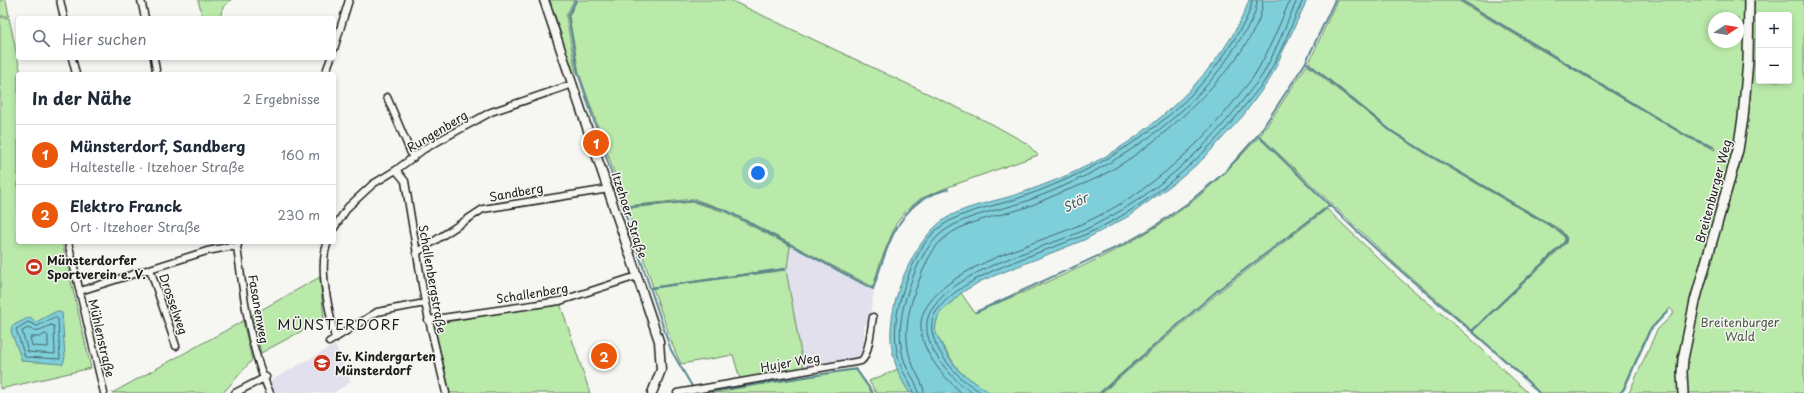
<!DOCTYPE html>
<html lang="de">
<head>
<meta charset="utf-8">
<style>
  body { margin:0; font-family:"Playpen Sans",sans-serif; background:#f6f6f7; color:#1f2937 }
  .controls { position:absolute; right:12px; top:12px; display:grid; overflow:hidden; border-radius:4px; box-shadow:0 2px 6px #0003 }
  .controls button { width:36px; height:36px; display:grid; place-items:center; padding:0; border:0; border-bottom:1px solid #e0e1e3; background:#fff; color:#1f2937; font:20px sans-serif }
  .compass { position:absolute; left:1708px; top:12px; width:36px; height:36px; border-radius:50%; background:#fff; box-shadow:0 2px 6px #0003; rotate:78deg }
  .you { position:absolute; left:758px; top:173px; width:14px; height:14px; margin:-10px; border:3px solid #fff; border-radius:50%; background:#1a73e8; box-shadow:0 0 0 6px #1a73e833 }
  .badge { display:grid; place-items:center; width:26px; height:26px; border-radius:50%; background:#ea580c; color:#fff; font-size:13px; font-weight:700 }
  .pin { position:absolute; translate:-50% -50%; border:2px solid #fff; box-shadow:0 1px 4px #0006 }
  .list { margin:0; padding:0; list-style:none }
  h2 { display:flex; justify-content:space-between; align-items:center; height:52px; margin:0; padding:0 16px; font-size:17px }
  h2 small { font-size:13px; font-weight:400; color:#747a83 }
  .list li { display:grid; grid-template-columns:26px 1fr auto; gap:12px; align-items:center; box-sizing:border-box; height:60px; padding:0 16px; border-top:1px solid #e0e1e3 }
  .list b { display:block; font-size:15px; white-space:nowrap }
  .list p { margin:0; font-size:13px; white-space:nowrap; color:#747a83 }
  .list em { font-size:13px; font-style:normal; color:#747a83 }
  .icon { flex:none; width:22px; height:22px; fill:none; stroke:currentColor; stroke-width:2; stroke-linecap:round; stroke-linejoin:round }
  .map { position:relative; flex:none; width:1804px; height:393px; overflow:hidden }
  .search { position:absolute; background:#fff; box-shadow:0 2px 6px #0003; left:16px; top:16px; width:320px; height:44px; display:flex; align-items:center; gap:10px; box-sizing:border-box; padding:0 14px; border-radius:4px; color:#747a83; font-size:15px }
  .panel { position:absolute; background:#fff; box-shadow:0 2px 6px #0003; left:16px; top:72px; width:320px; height:172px; border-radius:4px }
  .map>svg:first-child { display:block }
  .built { fill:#e1e0ec }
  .green { fill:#b9eaaa; stroke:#6a8363; fill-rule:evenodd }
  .water { fill:#7fcfdb; stroke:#57878f }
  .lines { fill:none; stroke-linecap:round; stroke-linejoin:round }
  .shore { stroke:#446468; stroke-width:1 }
  .stream { stroke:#57878f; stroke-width:2 }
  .minor-casing { stroke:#1c1c1c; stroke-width:9 }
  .tertiary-casing { stroke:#1c1c1c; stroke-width:11 }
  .secondary-casing { stroke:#1c1c1c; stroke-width:12 }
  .minor { stroke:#f6f6f2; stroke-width:6 }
  .tertiary { stroke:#f6f6f2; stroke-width:8 }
  .secondary { stroke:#f6f6f2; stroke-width:9 }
  .labels { text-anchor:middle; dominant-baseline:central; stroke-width:3; stroke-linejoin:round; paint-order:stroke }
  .street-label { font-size:12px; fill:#1c1c1c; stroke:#f6f6f2 }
  .poi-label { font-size:12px; font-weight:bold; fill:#1c1c1c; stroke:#f6f6f2; text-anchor:start }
  .park-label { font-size:12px; fill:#4b5a47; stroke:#f6f6f2 }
  .water-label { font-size:13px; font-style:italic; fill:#3f5b5f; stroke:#f6f6f2 }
  .quarter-label { font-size:14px; letter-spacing:1px; fill:#1c1c1c; stroke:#f6f6f2 }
</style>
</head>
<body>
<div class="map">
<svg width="1804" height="393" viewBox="0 0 1804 393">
  <rect width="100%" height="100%" fill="#f6f6f2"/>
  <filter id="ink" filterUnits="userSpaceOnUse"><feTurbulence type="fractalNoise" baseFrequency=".025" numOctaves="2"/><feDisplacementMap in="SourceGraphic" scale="8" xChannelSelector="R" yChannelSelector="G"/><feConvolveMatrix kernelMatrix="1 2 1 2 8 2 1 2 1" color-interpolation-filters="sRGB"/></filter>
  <g filter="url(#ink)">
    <path class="built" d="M790,246L874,291L869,322L864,326V351L861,358L804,370L786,270Z
      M335,345L351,382L333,393H271L266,383Z"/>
    <path class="green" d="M0,0H6L9,16H0Z
      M198,0H231L223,7L220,18H203Z
      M550,0H574L566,16L576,73H573Z
      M577,0H730L992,124L1026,143L1038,155L948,187L920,199L906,211L896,224L880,263L873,287L726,210L694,199L626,206L579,73L569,16Z
      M1337,0H1457L1687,137L1715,150L1714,147L1688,136L1462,0H1804V393H1629L1657,330L1674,313L1670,308L1649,330L1623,389L1619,393H1540L1520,373L1473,331L1566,243L1567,238L1561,230L1430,155L1391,130L1309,63ZM1759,15H1789V81H1759ZM1714,18H1738V42H1714Z
      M0,17L9,18L21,74H18V242H62L91,368L0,389Z
      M1307,65L1390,131L1429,156L1560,232L1565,238L1564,242L1472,330L1393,262L1260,136Z
      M1259,137L1329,205L1218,290L1099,393H990L972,382L959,371L940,342L935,331L936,323L939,314L961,293L975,313C1048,281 1125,253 1189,204C1214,185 1236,161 1259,137Z
      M693,202L725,212L790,246L787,268L653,287L627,208Z
      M1327,209L1402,281L1467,335L1528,393H1102L1219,292Z
      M786,270L804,370L740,379L733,355L681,364L674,349L653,288Z
      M320,277L324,319L261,353L252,315Z
      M560,303L590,393H450L434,324Z
      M243,321L252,360L223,393H112Z
      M898,369L910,393H876L869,381Z
      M856,370L872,393H710L843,371Z"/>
    <path class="water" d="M1249,0H1307L1270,79L1242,117L1204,158L1181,178L1129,216L1084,240L981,281L961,293L939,314L936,323L935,331L946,353L959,371L990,393H910C899,379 892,357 891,340C889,301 911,245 942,221C964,205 996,202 1021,193C1045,185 1069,175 1091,164C1151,135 1228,64 1249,0Z
      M57,311L62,313L65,357L63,364L22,361L11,331L12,326L30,317L36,322Z"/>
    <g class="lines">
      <path class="shore" d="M55,317L58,319L60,359L25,357L16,329L28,322L37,326Z
        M51,325L54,326L55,354L28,352L22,331L28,328C37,333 42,329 51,325Z
        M46,334L48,336V347L32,346L30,337H39Z
        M913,393C912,385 905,376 902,369C894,350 894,329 898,309C904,284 915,252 933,233C957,210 992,208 1022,197C1106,168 1189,116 1235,38C1242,26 1251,14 1252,0
        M918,393C918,384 910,374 906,366C899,348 899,328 903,309C909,285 919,254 938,236C961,215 995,212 1024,202C1108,172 1192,120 1239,41C1247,29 1257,15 1257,0
        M924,393L923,387C920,379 915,371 912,363C902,338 908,310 917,286C923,270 929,253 941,241C963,220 997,217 1024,208C1036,204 1048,198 1060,193C1073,188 1087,183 1099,177C1146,152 1185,117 1220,78C1236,60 1263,25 1263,0
        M962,393C940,375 907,336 927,306C953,265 1033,245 1077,226C1140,200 1198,149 1239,95C1245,87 1252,80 1257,71C1270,49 1280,23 1290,0
        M973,393C950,379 913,337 932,309C959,268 1036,251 1080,232C1144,203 1201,156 1243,100C1249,92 1257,83 1263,74C1276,51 1286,24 1297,0
        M982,393C973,387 963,381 956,373C942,358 923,331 936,312C961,274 1040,254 1082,236C1147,208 1204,159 1247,103C1253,95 1262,86 1267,77C1281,53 1291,25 1303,0"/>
      <path class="stream" d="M576,0L568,16L578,73L671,350L693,388
        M1460,0L1688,137L1713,147
        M1306,62L1391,131L1430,155L1560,231L1566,238L1565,242L1472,331
        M1258,136C1303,178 1346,223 1393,264C1441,307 1493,346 1539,393
        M624,207L694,201L725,210L873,289C884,258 892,221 920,201C928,195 939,192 948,189
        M651,288L785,269
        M976,312L1124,244L1152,228L1188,203L1225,172L1258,135L1306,62L1335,0
        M707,392L856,369L873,393
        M1100,393L1218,290L1330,205
        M1620,393L1624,389L1650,330L1668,311"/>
      <defs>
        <path id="minor" d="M60,0L64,18
          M141,0L145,18
          M334,49L349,0
          M72,58L76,74
          M154,74L156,70L154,58
          M325,74L331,58
          M387,97L413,158
          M396,170L405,181L425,303L446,393
          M334,228L348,207L373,184L396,170L424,149L491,112L573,84
          M68,242L104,393
          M239,242L237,247C244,297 249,347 270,393
          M328,242C317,268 330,311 335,339
          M416,253L483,209L609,189
          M150,269L176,346
          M80,291L207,251L228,247H237
          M428,320L560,301L637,276
          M329,342L377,312L425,303
          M235,393L266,377
          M677,393L861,361C869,356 871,327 873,317"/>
        <path id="tertiary" d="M544,0L659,341L661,370L652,393"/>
        <path id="secondary" d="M1683,393L1682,372L1683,359L1695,301L1738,150L1743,118L1748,61L1749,0"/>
      </defs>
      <use href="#minor" class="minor-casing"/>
      <use href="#tertiary" class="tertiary-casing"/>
      <use href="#secondary" class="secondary-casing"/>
      <use href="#minor" class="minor"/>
      <use href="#tertiary" class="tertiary"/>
      <use href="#secondary" class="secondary"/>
    </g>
  </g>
  <defs>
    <symbol id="stadium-disc" viewBox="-11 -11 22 22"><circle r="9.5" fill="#c8321e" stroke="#f6f6f2"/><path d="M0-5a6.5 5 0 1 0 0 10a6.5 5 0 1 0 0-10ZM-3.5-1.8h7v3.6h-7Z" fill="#fff"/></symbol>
    <symbol id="school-disc" viewBox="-11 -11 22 22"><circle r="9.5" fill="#c8321e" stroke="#f6f6f2"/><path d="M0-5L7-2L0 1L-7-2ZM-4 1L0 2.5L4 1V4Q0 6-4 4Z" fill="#fff"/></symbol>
  </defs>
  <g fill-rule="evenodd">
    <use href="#stadium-disc" x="24" y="257" width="20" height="20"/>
    <use href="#school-disc" x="312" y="353" width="20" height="20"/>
  </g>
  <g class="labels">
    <g class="street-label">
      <text transform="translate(437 131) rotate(-31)">Rungenberg</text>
      <text transform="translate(1713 191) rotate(-75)">Breitenburger Weg</text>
      <text transform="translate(516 192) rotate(-10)">Sandberg</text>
      <text transform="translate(630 215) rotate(72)">Itzehoer Straße</text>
      <text transform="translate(433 279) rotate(80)">Schallenbergstraße</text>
      <text transform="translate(532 293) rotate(-9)">Schallenberg</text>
      <text transform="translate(174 304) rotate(71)">Drosselweg</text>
      <text transform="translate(259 309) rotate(80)">Fasanenweg</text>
      <text transform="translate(102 338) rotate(77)">Mühlenstraße</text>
      <text transform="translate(790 362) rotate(-10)">Hujer Weg</text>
    </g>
    <g class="poi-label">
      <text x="47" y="260">Münsterdorfer<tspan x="47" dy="14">Sportverein e. V.</tspan></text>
      <text x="335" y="356">Ev. Kindergarten<tspan x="335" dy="14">Münsterdorf</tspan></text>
    </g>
    <g class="park-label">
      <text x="1740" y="322">Breitenburger<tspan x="1740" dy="14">Wald</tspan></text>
    </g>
    <g class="water-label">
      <text transform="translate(1075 202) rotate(-26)">Stör</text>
    </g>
    <g class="quarter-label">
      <text x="339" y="324">MÜNSTERDORF</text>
    </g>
  </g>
</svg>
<div class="controls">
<button>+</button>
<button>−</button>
</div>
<svg class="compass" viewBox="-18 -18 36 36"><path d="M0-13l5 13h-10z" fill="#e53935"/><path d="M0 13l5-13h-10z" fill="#747a83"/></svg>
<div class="you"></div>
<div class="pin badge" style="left:596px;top:143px">1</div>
<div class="pin badge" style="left:604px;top:356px">2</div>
<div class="search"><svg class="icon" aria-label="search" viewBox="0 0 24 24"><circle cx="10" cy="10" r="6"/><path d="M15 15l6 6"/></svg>Hier suchen</div>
<section class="panel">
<h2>In der Nähe<small>2 Ergebnisse</small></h2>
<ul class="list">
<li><span class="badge">1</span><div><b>Münsterdorf, Sandberg</b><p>Haltestelle · Itzehoer Straße</p></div><em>160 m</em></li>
<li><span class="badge">2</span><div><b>Elektro Franck</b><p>Ort · Itzehoer Straße</p></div><em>230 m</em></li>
</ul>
</section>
</div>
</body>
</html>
